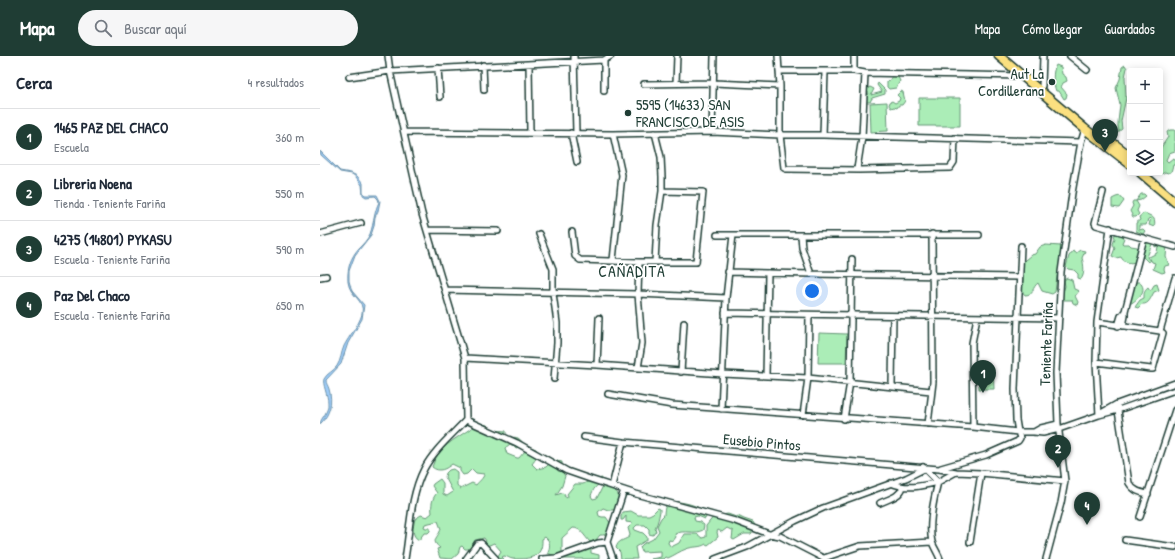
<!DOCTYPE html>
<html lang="es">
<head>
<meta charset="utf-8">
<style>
  body { margin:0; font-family:"Patrick Hand",sans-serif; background:#f6f6f7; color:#1f2937 }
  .controls { position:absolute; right:12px; top:12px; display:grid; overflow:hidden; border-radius:4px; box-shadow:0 2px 10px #0003 }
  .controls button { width:36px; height:36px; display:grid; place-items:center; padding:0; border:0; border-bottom:1px solid #e0e1e3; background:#fff; color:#1f2937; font:20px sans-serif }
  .you { position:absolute; left:492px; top:235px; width:14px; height:14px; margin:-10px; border:3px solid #fff; border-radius:50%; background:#1a73e8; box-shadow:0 0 0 6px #1a73e833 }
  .badge { display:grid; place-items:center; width:26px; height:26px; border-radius:50%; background:#1f3d34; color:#fff; font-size:13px; font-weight:700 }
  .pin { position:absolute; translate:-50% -33px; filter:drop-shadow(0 1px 2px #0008) }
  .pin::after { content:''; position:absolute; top:21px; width:14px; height:12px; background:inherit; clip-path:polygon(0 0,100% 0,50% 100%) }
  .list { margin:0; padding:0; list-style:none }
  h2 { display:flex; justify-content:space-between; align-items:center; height:52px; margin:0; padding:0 16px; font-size:17px }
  h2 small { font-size:13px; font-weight:400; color:#747a83 }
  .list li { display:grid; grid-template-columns:26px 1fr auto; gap:12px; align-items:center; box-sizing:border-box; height:56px; padding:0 16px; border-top:1px solid #e0e1e3 }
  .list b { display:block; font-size:15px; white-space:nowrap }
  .list p { margin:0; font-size:13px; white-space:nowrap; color:#747a83 }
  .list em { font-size:13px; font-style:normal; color:#747a83 }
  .icon { flex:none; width:22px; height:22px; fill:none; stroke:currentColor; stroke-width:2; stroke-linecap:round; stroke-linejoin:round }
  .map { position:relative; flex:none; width:855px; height:503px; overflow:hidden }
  header { display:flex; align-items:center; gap:24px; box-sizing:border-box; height:56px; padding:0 20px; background:#1f3d34; color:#fff }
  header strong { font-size:19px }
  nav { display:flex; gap:22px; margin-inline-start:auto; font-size:14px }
  .search { width:280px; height:36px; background:#f6f6f7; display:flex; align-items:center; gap:10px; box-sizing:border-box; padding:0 14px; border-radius:22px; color:#747a83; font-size:15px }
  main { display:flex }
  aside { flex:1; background:#fff }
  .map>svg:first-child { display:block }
  .green { fill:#abedb7; stroke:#659576 }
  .water { fill:#9fcdfa; stroke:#6c93ab }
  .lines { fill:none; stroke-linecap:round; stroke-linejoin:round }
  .minor-casing { stroke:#1f3d34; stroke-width:8 }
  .highway-casing { stroke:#1f3d34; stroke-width:11 }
  .minor { stroke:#fff; stroke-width:5 }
  .highway { stroke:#fbe080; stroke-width:8 }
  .poi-dot { fill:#1f3d34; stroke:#fff; stroke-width:1.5 }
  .labels { text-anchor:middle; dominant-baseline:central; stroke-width:3.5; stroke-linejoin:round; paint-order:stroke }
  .poi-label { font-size:15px; fill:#1f3d34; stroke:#fff; text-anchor:end }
  .street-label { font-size:15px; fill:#1f3d34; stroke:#fff }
  .neighbourhood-label { font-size:16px; letter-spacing:1px; fill:#1f3d34; stroke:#fff }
</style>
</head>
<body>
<header>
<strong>Mapa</strong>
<div class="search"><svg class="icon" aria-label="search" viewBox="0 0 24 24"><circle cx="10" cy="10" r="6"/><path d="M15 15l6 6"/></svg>Buscar aquí</div>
<nav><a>Mapa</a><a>Cómo llegar</a><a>Guardados</a></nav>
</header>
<main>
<aside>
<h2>Cerca<small>4 resultados</small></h2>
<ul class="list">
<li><span class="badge">1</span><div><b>1465 PAZ DEL CHACO</b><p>Escuela</p></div><em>360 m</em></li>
<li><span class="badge">2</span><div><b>Libreria Noena</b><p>Tienda · Teniente Fariña</p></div><em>550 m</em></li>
<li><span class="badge">3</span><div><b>4275 (14801) PYKASU</b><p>Escuela · Teniente Fariña</p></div><em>590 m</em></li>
<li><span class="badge">4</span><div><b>Paz Del Chaco</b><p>Escuela · Teniente Fariña</p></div><em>650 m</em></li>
</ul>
</aside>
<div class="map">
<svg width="855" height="503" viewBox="0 0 855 503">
  <rect width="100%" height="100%" fill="#fff"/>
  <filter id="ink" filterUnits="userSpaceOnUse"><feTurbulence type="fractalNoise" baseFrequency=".025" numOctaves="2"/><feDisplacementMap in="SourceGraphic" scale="8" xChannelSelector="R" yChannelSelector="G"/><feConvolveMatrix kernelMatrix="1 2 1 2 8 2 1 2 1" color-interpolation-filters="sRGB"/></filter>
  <g filter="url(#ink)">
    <path class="green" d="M736,9L741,11L742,18L746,21L747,25L743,27L741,31L747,38L746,42L744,43L739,35H736C733,27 732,16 736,9Z
      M805,9L807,12L805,21L806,42L801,65L802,73L798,76V66L800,49L796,32L800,23L802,11Z
      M572,20L578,21L580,25L576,32L569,33L567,31V25L570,24Z
      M558,27L565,34V38L552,42L550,46H546V41L549,38L546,33L550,31L554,33L551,39L562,36L557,29Z
      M581,35L583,36L585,45L582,49H579L577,52L574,51L571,52L569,49L570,46L572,45L575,47L579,45L580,42L577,39Z
      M599,42H640V70H599Z
      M567,46L568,75L551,76L550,47Z
      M850,74H855V95L849,97L846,104L848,106L853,102L855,103V109H853L851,116L848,117L845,116L840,119L839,117H840V93L848,81L847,76Z
      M821,138H824L826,140L821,144L816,145L819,150L817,155L819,158L816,161H813L810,155L813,150L812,147L813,145H816Z
      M800,140L804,145L799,152L792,151V143L796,141Z
      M824,157C831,160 837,161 834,171L829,169L831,162L828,163L826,169H819V174L823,173L825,175L823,178L816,175V167L820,164L819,161Z
      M796,178L803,180L804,182L802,187L803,188H809L811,190L817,191L819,193L815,206C810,208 803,206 801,201L796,202L792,200L795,192L793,188L795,182L794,179Z
      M831,186L837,188V190L835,191V189L832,188L827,201L830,205L828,206L823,201V197L825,193L824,192L825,188Z
      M726,189L741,190L742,193L741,211L737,220L735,236L732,238L722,235L718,227C712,231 714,239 705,239C699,233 704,226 703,219C702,215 700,212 699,209L711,199L715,198L720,191Z
      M843,189L847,190L846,201L849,209L845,210L844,213L845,216L842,217L833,213L835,207L832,206L829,201L837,197L838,190Z
      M760,194L765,195L762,202C764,208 765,219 761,223L758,222V218L754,214L748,213L746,211L749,200L753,195L756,197Z
      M747,222L752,224L754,233L759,235L755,240L758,246L757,249L753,247L752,244H744C739,238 744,236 745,230C745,228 744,226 744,224Z
      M816,226H819C829,234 818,243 810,248L809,247L813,228Z
      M837,228L839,234L834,236C831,241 829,249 822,248L818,252L815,251L820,244L824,242C824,237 824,234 828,231L830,234H831L834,229Z
      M499,277L527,278L526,307H498Z
      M659,312H673L674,333H659Z
      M158,367L167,369L173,374L186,375V380L190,382C197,380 200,382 204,389L202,390L196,392L190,388L185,392L187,398L197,402H199C204,396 209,389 216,393C219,399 216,403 212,408L217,413L226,411L233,404L242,406V409H240L237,413L238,415H242L245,420L242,430L236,439L242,437L245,438L244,440L247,442L248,440L247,438L255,428H263L272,424L282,422V426C276,430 273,433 271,440L273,443L277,442L283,430C300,433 301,440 295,454H288L283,452L278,456L279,460L282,461H286L291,468C289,474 288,480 280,479L276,484L270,486C264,480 261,472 253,472L242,482V496C238,500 233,500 228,497C230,490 231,486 225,481L222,483C223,502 210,503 193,503C190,503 187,500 184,500L182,501L184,503H176L181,495L174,487L167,490L164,488L166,485L164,482L155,484C152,488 152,494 145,493L142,490L140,491L138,498L132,503L120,502L117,493L120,492C110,484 118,482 121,473L118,465L105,468L104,471L106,472H110V475L108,477H104L99,484C91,480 93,471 95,463L101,459L107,461L112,457C111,449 112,442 117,437L112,430L113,428L120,423L123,427V438L127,440L133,436L125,421L126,417L129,414L133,413L137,416V429L140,433L152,427L156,429C158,426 164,422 164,418L156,417L152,413L147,418L143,419L140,415V412L132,408C126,413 119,417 112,411C118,391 134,384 150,373C153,371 155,369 158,367Z
      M350,445C362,446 380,448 387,459L385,463L378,460L374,461L375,465L380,466L384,469L383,474C374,479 364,473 355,478L356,481L353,485L349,484L348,487L351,491L359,487L364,478H377L382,482L386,481V470L394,460L408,458L416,461L418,460L424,463L433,466L436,471L431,478H424L414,484L412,483L413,475L407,472L402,476L398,474L397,476L398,481L388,489L386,488C380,492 374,490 366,493C360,495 355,499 348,502L345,501L343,503H331L341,501V495L322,496L320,491L323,488L333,483L339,475L337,470L341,462L344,459C344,454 345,448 350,445Z
      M338,452L340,453V455C339,460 338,467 335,472L336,475L333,479L329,478V473L325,469H317L314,472L315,474L323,477L327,481V484L315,491L317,503H301L300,496L296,492C298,484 303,485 309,481L310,479L308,472L313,467L306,466V460L303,464H301V460L303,456L311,455L318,459H329L333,457Z
      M269,491L271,492V497L279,499V503H242V502Z"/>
    <path class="water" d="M0,95L20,115L31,117L37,120L43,127V136L45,139H57L60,145L58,155L55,161L54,170L51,179L35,199L29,215V225L32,235L44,249L42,263L28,287L21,308L6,324C6,328 8,329 9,333C13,346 10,359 0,368C1,361 9,357 8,346C8,340 2,327 4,323C7,317 14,315 17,310C21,304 21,297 24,290C29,280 39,269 42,258C45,243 30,241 28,226C27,213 30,202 39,192C43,188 47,184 50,178C54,167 54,156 59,146L58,143L55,140L46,141L43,139L42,129L36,121L32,118L20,116L1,99Z"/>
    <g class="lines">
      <defs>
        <path id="minor" d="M68,0L70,15L284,4L291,0
          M254,0L256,77
          M458,0L460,30V79L464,112L466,113L539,114L630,112L634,106L635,82
          M750,0L767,14
          M209,8L210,76
          M163,9L164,34
          M118,12L120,41
          M459,15H534L545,17L703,20
          M534,15V0
          M29,21L70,15L102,158L145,302L146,364C133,378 113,395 104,413C90,440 90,474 85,503
          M356,27L357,0
          M324,28L394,27L460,30
          M722,30L723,0
          M284,35V4
          M84,76L293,78L392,76L460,79H503L505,16
          M392,76L394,0
          M251,77L257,106
          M335,77L341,101L342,121V135L337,169L335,206
          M503,79L761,86
          M537,113L542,81L545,17
          M783,136L775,167L776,169L855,191
          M107,174L178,175
          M252,176L255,200L260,204L319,206H376L383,136L342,135
          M0,178L41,167
          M219,178L233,213V237L237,267V287L234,323
          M397,179H659
          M481,179L482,192L491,218
          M293,204L302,119L293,78
          M408,216L491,218L699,221
          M0,221L6,220
          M125,234L318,238L406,242
          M405,257L739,262
          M777,266L790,172
          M798,270L801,260L805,255
          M803,270L805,260V255L824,182
          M145,302L277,309L403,318L488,322L611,335
          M776,306L831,313H833L843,277L840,275L855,222
          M277,309L279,262
          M318,312L322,287L318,238L319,206
          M361,316L364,267
          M446,320L448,217
          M572,330L573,260
          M288,338L352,349L653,371L698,376L696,364L695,333L701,190
          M797,348L809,427C814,435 819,436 828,438
          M401,353L406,242L413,179
          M783,356L797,348L855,327
          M483,359L488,322L489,259
          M779,359L776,306L777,266L840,275
          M524,363L530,326L532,203
          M146,364L197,387L247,415L270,423L316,438L415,465L449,478L460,480L505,503
          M608,368L613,326L612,178
          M653,371L652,287L657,261
          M714,376L721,372L738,368
          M264,381L303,386L619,413L636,416L618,426C614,442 608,470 612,486C614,492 618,497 620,503
          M621,412L666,399L698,385L700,382L698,376H714L723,377L739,373L779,359L798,354L855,334
          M636,416L661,417L745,425
          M571,427C587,434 602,430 618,426L603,411
          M292,430L303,386
          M560,447C568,443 580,441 583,431
          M820,461L855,354
          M805,484L855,491
          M650,486L661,417
          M504,502L540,490L612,486
          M146,503L157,488L161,487L176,503
          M222,503L236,502L278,487L287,486
          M293,503L287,486L304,434
          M395,503L427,491L475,465L503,452L586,422L604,413
          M726,503L741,447L745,425L738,368L736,317L741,216L752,137L761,86L765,73"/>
        <path id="highway" d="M679,0L765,73L810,108
          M789,84L810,100
          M821,117L855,146"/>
      </defs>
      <use href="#minor" class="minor-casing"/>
      <use href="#highway" class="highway-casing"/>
      <use href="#minor" class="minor"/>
      <use href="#highway" class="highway"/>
    </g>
  </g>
  <g class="poi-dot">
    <circle cx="732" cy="26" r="4"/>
    <circle cx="308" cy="57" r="4"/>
  </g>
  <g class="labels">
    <g class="poi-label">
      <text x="724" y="17">Aut La<tspan x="724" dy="17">Cordillerana</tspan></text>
      <text x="316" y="48" text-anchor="start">5595 (14633) SAN<tspan x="316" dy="17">FRANCISCO DE ASIS</tspan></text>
    </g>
    <g class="street-label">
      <text transform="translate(726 288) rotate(-88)">Teniente Fariña</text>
      <text transform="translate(442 386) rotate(5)">Eusebio Pintos</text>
    </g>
    <g class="neighbourhood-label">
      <text x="312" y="215">CAÑADITA</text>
    </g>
  </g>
</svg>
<div class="controls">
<button>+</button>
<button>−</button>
<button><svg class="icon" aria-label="layers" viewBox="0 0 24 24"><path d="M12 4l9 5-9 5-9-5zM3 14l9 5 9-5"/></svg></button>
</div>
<div class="you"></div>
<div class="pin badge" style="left:663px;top:337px">1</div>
<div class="pin badge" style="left:738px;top:412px">2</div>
<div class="pin badge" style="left:785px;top:96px">3</div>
<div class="pin badge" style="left:767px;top:469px">4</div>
</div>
</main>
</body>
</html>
